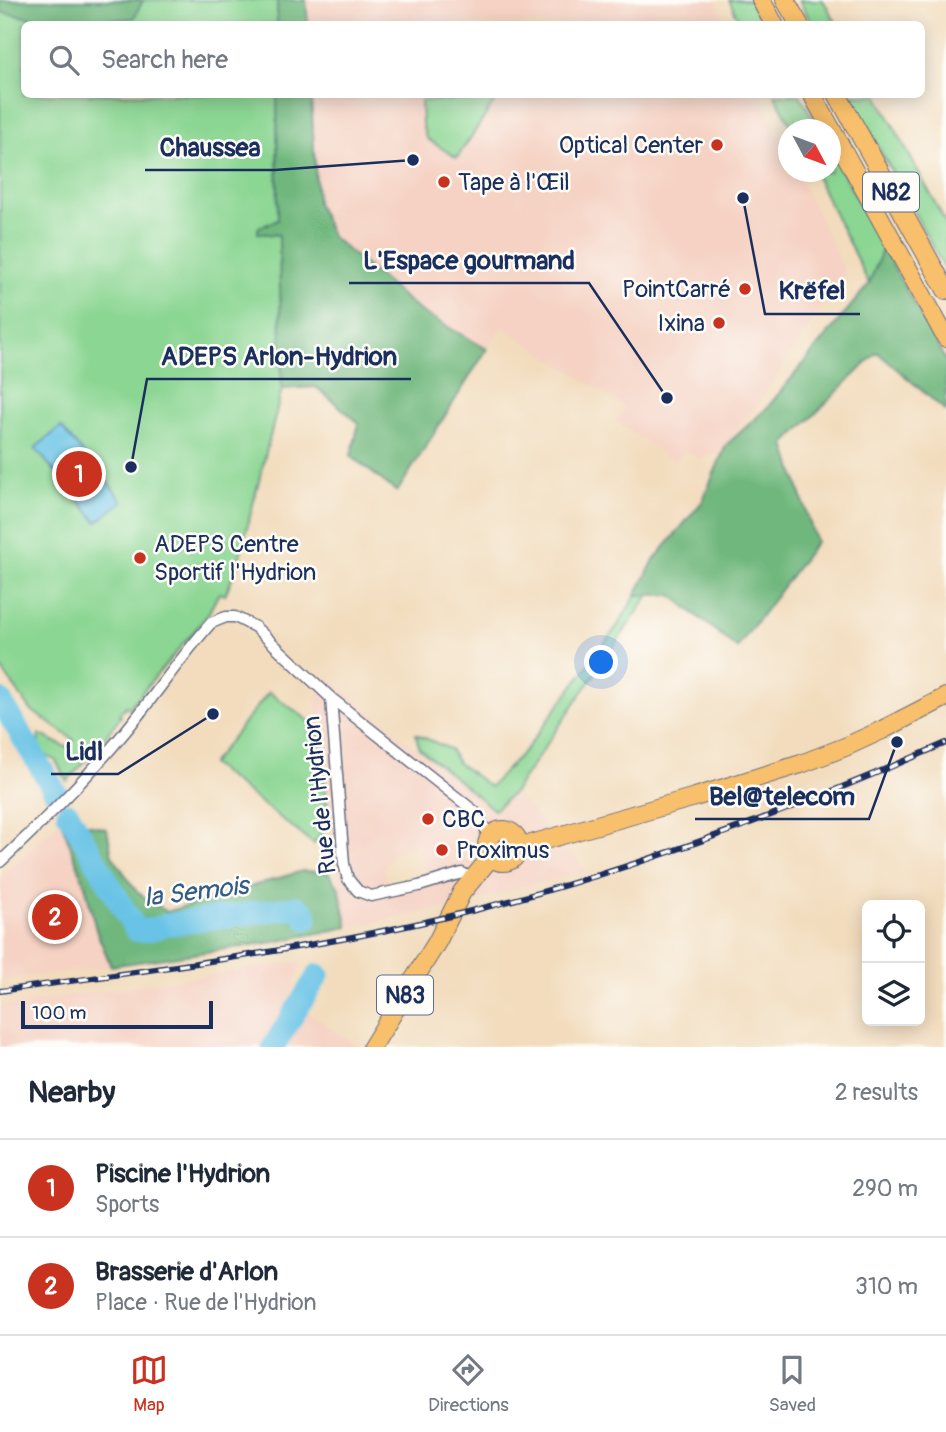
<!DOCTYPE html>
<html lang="en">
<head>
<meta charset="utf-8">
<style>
  body { margin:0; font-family:Pangolin,sans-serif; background:#f6f6f7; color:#1f2937 }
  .controls { position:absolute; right:21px; bottom:21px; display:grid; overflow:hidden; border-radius:10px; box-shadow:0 4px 18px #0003 }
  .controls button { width:63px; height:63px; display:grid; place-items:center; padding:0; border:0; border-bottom:2px solid #e0e1e3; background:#fff; color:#1f2937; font:35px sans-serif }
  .compass { position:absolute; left:778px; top:119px; width:63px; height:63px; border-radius:50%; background:#fff; box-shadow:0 4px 18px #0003; rotate:131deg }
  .scale { position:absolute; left:21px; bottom:18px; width:192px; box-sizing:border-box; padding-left:7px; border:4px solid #1b2f5e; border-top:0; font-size:19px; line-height:24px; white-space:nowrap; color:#1b2f5e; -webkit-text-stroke:5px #fdfcf7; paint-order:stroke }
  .you { position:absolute; left:602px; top:663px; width:24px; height:24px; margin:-18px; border:5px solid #fff; border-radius:50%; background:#1a73e8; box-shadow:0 0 0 10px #1a73e833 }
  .badge { display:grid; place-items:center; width:46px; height:46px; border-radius:50%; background:#c8321e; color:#fff; font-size:23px; font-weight:700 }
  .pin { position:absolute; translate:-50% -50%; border:4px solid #fff; box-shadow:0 2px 7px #0006 }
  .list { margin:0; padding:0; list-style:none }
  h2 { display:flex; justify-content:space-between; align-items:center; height:91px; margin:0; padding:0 28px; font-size:30px }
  h2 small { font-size:23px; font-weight:400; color:#747a83 }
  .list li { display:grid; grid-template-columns:46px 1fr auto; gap:21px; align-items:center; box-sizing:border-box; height:98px; padding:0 28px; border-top:2px solid #e0e1e3 }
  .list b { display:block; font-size:26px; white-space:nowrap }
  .list p { margin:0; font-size:23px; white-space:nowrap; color:#747a83 }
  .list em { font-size:23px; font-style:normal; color:#747a83 }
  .icon { flex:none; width:38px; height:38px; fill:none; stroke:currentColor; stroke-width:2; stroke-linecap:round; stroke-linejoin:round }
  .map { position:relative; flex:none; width:946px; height:1047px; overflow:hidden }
  .search { position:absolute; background:#fff; box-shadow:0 4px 18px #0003; left:21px; right:21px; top:21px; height:77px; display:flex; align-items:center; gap:18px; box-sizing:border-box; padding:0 24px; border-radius:10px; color:#747a83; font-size:26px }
  .sheet { height:287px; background:#fff }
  nav { display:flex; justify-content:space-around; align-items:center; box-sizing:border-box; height:98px; border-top:2px solid #e0e1e3; background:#fff; font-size:19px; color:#747a83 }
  nav a { display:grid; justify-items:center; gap:4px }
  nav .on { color:#c8321e }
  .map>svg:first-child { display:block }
  .built { fill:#f5d2c3; fill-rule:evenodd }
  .green { fill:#8bd693; stroke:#538278; stroke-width:2 }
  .forest { fill:#70b77d; stroke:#46736e; stroke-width:2 }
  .water { fill:#68c3e6; stroke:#4279a2; stroke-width:2 }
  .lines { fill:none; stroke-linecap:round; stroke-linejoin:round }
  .river { stroke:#68c3e6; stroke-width:23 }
  .minor-casing { stroke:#666c7f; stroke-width:13 }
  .primary-casing { stroke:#666c7f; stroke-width:20 }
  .trunk-casing { stroke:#666c7f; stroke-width:20 }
  .minor { stroke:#fff; stroke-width:10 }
  .primary { stroke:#f8bf6c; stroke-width:18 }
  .trunk { stroke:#f8bf6c; stroke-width:18 }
  .rail-casing { stroke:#1b2f5e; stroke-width:6 }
  .rail { stroke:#fdfcf7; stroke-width:3.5; stroke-dasharray:10; stroke-linecap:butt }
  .poi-dot { fill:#c8321e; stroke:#fdfcf7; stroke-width:2.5 }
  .labels { text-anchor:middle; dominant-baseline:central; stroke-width:5; stroke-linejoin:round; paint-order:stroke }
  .shield { fill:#fdfcf7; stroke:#5f6c8c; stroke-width:2 }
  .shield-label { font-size:23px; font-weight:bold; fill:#1b2f5e }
  .poi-label { font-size:24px; fill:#1b2f5e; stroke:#fdfcf7; text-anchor:start }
  .street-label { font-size:24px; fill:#1b2f5e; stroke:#fdfcf7 }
  .water-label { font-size:26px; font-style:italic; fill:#325b87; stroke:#fdfcf7 }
  .leader { fill:none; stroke:#1b2f5e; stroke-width:2.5 }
  .callout-dot { fill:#1b2f5e; stroke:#fdfcf7; stroke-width:2.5 }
  .callout-label { font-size:26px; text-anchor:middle; font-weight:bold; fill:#1b2f5e; stroke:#fdfcf7; stroke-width:5; stroke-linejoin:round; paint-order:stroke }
</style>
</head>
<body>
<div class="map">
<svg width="946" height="1047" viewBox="0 0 946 1047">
  <rect width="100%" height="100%" fill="#fdfcf7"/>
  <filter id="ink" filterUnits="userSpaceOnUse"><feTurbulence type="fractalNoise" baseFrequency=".0143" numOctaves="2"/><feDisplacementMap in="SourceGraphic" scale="14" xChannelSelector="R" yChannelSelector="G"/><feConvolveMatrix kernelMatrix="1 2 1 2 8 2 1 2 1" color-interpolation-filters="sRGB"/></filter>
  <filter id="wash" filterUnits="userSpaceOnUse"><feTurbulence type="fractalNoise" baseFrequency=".00686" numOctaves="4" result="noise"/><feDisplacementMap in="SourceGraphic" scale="28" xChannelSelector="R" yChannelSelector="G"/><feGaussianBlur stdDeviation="1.57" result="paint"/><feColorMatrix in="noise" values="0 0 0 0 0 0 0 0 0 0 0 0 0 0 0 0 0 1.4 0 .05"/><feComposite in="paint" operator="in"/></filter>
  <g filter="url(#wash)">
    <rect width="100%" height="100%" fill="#f2dcbd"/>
    <path class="built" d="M306,0H715L727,24H308Z
      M311,95H760L788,154V172H797L845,272L752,413L743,421L726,445L711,455L700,459L685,450L676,463L615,421L624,408L595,387L502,326L487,349L420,311L332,237L317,203Z
      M326,676L493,810L514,792L566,847L586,871L455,906L348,927L339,888L329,824L316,702ZM418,844L428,875L389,885L383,868L395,852Z
      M61,821L85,885L96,930L111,966L0,980V877Z
      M303,961L288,999L359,1047H0V1006Z"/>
    <path class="green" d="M143,0H277V24H24V94L277,95L278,221L259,228L258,233L279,235L282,389L238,564L225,595L219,593L207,616L129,708L126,706L119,714L121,716L93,753L67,781L56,761L38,751L39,734L66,747L74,740L31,710L0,667V12L66,24L133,18Z
      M729,0H750L762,24H741Z
      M799,0H823L837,24H812Z
      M492,95H499L457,158L426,138L422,124L421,101L491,99Z
      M775,95H800L819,129H793Z
      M850,95H877L946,223V271Z
      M831,151L883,248L869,284L814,172H830Z
      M636,595H649L514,792L494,810L419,748L416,734L450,749L458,763L490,787L527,748L618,625Z
      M269,692L319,728L329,824L314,844L211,764Z"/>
    <path class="forest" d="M0,0H143L134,18L66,24L0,12Z
      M277,0H306L308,24H277Z
      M277,95H311L317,203L332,237L420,311L487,349L397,492L351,456L359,423L316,387L282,389L279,235L258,233V228L278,220Z
      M883,248L946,361V411L877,352L785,444L816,542L737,648L671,595H636L654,560L702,502L726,445L767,408L869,284Z
      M65,818L107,829L112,855L137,892L167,912L302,871L328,872L339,888L348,927L274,942L111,966L96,930L85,885L61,821Z"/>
    <path class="water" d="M61,427L123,501L97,522L35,448Z"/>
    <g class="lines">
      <path class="river" d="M0,700L56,793
        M68,813L136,930C146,933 160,926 171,924L297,907L305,913L306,919
        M273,1047L318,975"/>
    </g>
  </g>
  <g filter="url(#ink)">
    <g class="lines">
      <defs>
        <path id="minor" d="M331,698L344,864L348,879L358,891L371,896L419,886L462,873L472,878
          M0,862C44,821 86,779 124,733C154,697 180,658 211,623L226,617H235L255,627L331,698L474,811L490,836"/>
        <path id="primary" d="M487 846a16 16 0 1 1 32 0a16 16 0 1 1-32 0Z
          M519,845L531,844L695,797L801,764L845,747L882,730L946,697
          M372,1047L437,942L462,892L491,857"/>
        <path id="trunk" d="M761,0L774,24
          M785,0L799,24
          M812,94L946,338
          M837,94L946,290"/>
      </defs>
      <use href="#minor" class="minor-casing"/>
      <use href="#primary" class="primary-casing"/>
      <use href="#trunk" class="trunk-casing"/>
      <use href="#minor" class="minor"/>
      <use href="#primary" class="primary"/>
      <use href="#trunk" class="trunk"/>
      <defs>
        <path id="rail" d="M0,991C160,968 322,949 479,909C640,868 794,810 946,743"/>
      </defs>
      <use href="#rail" class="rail-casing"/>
      <use href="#rail" class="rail"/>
    </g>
  </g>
  <g class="poi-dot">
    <circle cx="717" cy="145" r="7"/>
    <circle cx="444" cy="182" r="7"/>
    <circle cx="745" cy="289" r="7"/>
    <circle cx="719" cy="323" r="7"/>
    <circle cx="140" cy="558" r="7"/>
    <circle cx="428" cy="819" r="7"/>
    <circle cx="442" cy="850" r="7"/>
  </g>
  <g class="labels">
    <g class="shield">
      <rect x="863" y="172.5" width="56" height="39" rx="5"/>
      <rect x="377" y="975.5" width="56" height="39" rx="5"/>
    </g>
    <g class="shield-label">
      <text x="891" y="192">N82</text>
      <text x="405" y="995">N83</text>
    </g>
    <g class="poi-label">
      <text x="703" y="145" text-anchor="end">Optical Center</text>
      <text x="458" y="182">Tape à l'Œil</text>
      <text x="731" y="289" text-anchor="end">PointCarré</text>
      <text x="705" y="323" text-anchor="end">Ixina</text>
      <text x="154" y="544">ADEPS Centre<tspan x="154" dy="28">Sportif l'Hydrion</tspan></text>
      <text x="442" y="819">CBC</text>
      <text x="456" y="850">Proximus</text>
    </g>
    <g class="street-label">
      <text transform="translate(320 795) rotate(-96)">Rue de l'Hydrion</text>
    </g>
    <g class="water-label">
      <text transform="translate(196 892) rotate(-7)">la Semois</text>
    </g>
  </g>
  <path class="leader" d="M413 160L275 170H145M667 398L589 283H349M743 198L765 314H860M131 467L147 379H411M213 714L118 774H51M897 742L869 819H695"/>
  <g class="callout-dot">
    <circle cx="413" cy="160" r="7"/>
    <circle cx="667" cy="398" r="7"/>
    <circle cx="743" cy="198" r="7"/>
    <circle cx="131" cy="467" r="7"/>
    <circle cx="213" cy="714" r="7"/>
    <circle cx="897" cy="742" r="7"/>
  </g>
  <g class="callout-label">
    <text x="210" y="156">Chaussea</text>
    <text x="469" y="269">L'Espace gourmand</text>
    <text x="812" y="299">Krëfel</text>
    <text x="279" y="365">ADEPS Arlon-Hydrion</text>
    <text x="84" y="760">Lidl</text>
    <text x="782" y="805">Bel@telecom</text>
  </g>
</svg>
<div class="controls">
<button><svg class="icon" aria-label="locate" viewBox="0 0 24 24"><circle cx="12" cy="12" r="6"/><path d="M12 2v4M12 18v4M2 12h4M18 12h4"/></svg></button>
<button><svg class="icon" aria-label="layers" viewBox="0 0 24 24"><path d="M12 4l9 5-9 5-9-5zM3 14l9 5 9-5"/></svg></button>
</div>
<svg class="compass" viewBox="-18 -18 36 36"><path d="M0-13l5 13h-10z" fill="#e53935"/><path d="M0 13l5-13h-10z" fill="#747a83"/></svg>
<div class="scale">100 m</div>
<div class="you"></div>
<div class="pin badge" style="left:79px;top:474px">1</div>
<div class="pin badge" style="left:55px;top:917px">2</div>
<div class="search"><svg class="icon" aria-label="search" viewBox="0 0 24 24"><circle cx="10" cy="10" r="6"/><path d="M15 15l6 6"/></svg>Search here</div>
</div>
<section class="sheet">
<h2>Nearby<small>2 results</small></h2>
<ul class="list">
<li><span class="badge">1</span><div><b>Piscine l'Hydrion</b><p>Sports</p></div><em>290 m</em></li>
<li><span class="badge">2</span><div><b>Brasserie d'Arlon</b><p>Place · Rue de l'Hydrion</p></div><em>310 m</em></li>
</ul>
</section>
<nav>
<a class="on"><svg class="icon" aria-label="map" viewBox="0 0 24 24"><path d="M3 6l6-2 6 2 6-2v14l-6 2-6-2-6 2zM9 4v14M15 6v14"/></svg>Map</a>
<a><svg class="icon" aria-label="directions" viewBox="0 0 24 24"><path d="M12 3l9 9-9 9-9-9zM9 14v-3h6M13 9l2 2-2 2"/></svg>Directions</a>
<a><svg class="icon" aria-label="saved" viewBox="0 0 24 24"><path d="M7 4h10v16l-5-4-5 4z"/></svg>Saved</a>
</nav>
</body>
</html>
